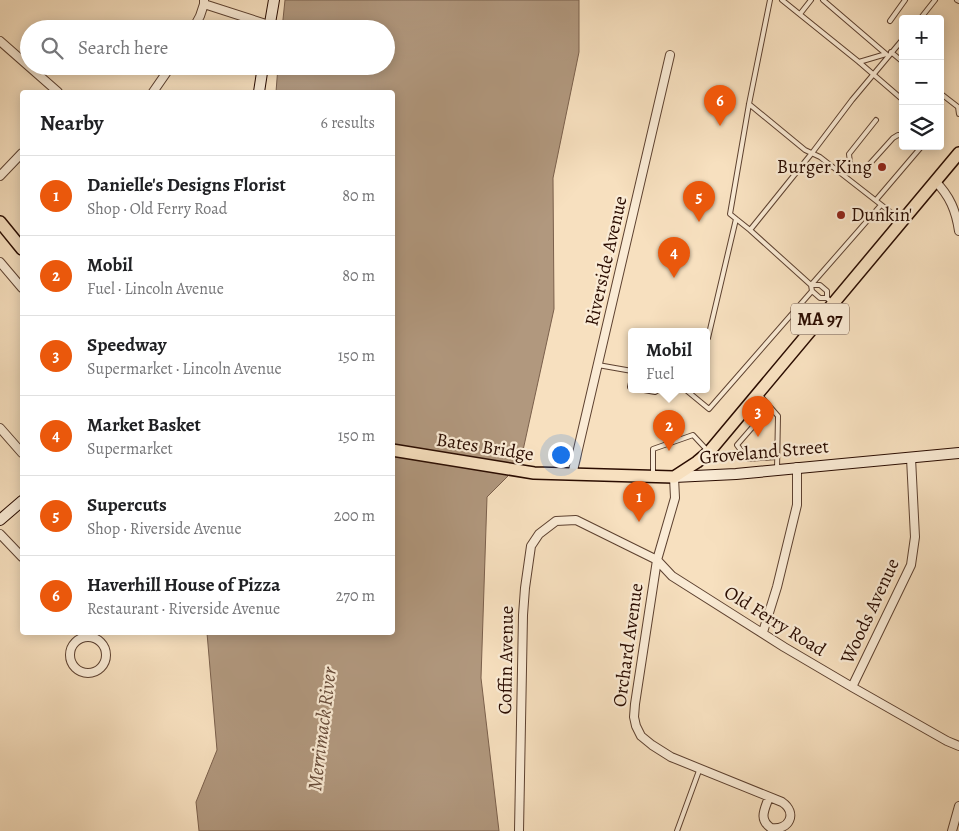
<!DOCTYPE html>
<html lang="en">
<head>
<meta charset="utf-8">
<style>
  body { margin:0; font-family:Alegreya,serif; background:#f2f2f2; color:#202124 }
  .controls { position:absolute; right:15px; top:15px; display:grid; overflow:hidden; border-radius:5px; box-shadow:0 2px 12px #0003 }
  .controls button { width:45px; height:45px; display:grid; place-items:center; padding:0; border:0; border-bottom:1px solid #e0e0e0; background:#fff; color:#202124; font:25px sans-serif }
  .you { position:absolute; left:560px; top:454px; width:18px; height:18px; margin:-12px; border:4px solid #fff; border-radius:50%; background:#1a73e8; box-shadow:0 0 0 8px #1a73e833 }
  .badge { display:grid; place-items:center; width:32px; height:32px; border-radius:50%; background:#ea580c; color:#fff; font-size:16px; font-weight:700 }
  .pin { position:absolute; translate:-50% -41px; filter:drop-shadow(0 1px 2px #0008) }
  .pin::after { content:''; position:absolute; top:26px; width:18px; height:15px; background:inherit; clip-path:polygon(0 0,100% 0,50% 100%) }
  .popup { position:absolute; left:628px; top:328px; width:82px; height:65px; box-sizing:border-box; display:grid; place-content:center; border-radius:5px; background:#fff; filter:drop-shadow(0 1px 4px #0005); font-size:16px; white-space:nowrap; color:#757577 }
  .popup b { font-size:19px; color:#202124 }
  .popup::after { content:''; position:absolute; left:50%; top:100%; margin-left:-10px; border:10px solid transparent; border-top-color:#fff }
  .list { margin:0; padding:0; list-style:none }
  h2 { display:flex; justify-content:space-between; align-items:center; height:65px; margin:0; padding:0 20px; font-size:21px }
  h2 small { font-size:16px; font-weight:400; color:#757577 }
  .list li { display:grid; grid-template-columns:32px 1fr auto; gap:15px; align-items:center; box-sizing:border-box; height:80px; padding:0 20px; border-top:1px solid #e0e0e0 }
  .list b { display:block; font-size:19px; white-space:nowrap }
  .list p { margin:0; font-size:16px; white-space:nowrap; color:#757577 }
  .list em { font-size:16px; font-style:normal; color:#757577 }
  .icon { flex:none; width:28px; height:28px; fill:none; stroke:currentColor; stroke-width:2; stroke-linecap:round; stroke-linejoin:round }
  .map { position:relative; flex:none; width:959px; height:831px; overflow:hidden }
  .search { position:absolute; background:#fff; box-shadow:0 2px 12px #0003; left:20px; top:20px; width:375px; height:55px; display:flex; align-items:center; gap:12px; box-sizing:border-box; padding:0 18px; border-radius:28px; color:#757577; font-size:19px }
  .panel { position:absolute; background:#fff; box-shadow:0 2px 12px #0003; left:20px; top:90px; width:375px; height:545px; border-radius:5px }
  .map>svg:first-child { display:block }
  .water { fill:#b1987e; stroke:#7b604c }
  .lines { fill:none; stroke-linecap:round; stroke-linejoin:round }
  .lane-casing { stroke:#5d4130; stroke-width:6 }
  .street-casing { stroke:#5d4130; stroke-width:10 }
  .secondary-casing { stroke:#2a0c01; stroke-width:12 }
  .primary-casing { stroke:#2a0c01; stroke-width:14 }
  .lane { stroke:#faebd5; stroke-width:4 }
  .street { stroke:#faebd5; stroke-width:8 }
  .secondary { stroke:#faebd5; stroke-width:10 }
  .primary { stroke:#f7e0bf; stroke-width:11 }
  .poi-dot { fill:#8f2418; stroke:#faebd5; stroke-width:2 }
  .labels { text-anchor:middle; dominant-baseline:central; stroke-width:4.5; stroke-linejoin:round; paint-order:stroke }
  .shield { fill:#faebd5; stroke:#684f41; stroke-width:1 }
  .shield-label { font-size:18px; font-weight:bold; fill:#2a0c01 }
  .poi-label { font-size:19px; fill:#2a0c01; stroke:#faebd5; text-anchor:end }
  .street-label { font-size:19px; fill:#2a0c01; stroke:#faebd5 }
  .water-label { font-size:20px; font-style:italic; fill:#674b39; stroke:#faebd5 }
</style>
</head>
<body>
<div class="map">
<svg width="959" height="831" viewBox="0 0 959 831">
  <rect width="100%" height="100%" fill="#f7e0bf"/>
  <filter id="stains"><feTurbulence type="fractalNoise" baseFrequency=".004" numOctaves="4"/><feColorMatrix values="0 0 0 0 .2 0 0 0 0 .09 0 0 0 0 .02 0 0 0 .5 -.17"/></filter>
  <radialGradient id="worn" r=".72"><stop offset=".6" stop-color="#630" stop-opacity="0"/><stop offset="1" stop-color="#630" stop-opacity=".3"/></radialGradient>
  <path class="water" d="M285,0H579V52L553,178L554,309L520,464L487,497L481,678L499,831H199L196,802L217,750L207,633L392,632V92H276L278,66H386V29H282Z"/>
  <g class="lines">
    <defs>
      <path id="lane" d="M770,0L749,104L730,214L750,230L811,285L812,291L820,298H827L831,302
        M782,0L859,62L903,100
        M823,0L886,54
        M957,0L959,1
        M800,14L811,0
        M920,19L935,0
        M890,21L905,0
        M891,52L903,62
        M859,62L886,54
        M940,93L958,107L959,114
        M749,104L805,150L820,157L902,221
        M876,120L849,154L850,163L856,169L866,168L893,138L898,135L903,136
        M876,200L922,146
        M750,230L812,153L852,100L903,39
        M811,285L881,205
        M811,285H820L827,291V298
        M706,340L708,338L736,219
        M598,365L632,371
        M632,378L630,387H632
        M644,390L655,392L658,390
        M686,390L709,409L812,291
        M759,394L778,416L777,469
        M770,407L737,445L747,459L777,457
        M653,476V449L693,435L707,450
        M677,831L700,768"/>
      <path id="street" d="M204,0V4L269,25
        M193,29L200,16L204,4
        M0,41L58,92
        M153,92L171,66
        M0,176L22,153
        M935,181C950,196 956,211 959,231
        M0,262L22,288
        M0,428L22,453
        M572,475L670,55
        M674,477L675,498L657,560L635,704L634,717L636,726L641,736L652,745L671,757L782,802C798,813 789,831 771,828C758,819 765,809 769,797
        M0,534L22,557
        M763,632L777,587L797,505V467
        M70 655a18 18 0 1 1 36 0a18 18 0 1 1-36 0Z
        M852,687L911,565L915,537L911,458
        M519,831L523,615L525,588L531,546L539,534L556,521L576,520L657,560L672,576L784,647L852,687L947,741L959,746
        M952,831L959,806"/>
      <path id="secondary" d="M269,29L274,0
        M259,92L263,66
        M674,477L736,474L959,453
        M0,520L22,501"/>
      <path id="primary" d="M0,222L22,249
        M392,450L534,473L674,477L697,462L709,452L959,153"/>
    </defs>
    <use href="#lane" class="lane-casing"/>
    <use href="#street" class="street-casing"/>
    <use href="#secondary" class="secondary-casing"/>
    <use href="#primary" class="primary-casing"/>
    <use href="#lane" class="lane"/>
    <use href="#street" class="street"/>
    <use href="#secondary" class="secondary"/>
    <use href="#primary" class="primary"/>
  </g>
  <g class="poi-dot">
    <circle cx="882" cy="167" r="5"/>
    <circle cx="841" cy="215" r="5"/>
  </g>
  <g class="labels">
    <rect class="shield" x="791" y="303.5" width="58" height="31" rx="4"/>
    <g class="shield-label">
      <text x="820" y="319">MA 97</text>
    </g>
    <g class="poi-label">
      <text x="872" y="167">Burger King</text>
      <text x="851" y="215" text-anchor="start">Dunkin'</text>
    </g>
    <g class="street-label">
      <text transform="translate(606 261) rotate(-77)">Riverside Avenue</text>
      <text transform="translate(485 447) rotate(9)">Bates Bridge</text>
      <text transform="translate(764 452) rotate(-5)">Groveland Street</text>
      <text transform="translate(870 611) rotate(-65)">Woods Avenue</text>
      <text transform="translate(775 621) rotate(32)">Old Ferry Road</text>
      <text transform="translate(628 645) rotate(-82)">Orchard Avenue</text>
      <text transform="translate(506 660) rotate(-89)">Coffin Avenue</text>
    </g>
    <g class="water-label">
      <text transform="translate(322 729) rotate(-83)">Merrimack River</text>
    </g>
  </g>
  <rect width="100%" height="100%" filter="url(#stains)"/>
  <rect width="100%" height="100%" fill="url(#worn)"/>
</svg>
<div class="controls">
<button>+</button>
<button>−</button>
<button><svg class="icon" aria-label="layers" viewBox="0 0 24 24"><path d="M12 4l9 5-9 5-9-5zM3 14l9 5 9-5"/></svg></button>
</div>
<div class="you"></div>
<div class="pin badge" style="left:639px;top:522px">1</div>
<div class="pin badge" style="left:669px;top:451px">2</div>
<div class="popup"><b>Mobil</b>Fuel</div>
<div class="pin badge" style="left:758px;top:437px">3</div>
<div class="pin badge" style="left:674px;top:278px">4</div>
<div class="pin badge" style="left:699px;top:222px">5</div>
<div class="pin badge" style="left:720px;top:126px">6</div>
<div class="search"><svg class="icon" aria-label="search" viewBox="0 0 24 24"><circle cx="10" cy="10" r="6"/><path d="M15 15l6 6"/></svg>Search here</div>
<section class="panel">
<h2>Nearby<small>6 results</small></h2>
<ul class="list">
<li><span class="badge">1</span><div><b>Danielle's Designs Florist</b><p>Shop · Old Ferry Road</p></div><em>80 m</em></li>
<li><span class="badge">2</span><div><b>Mobil</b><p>Fuel · Lincoln Avenue</p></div><em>80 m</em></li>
<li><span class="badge">3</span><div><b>Speedway</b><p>Supermarket · Lincoln Avenue</p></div><em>150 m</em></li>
<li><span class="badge">4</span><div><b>Market Basket</b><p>Supermarket</p></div><em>150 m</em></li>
<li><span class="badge">5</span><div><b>Supercuts</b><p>Shop · Riverside Avenue</p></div><em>200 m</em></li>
<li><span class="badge">6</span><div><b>Haverhill House of Pizza</b><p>Restaurant · Riverside Avenue</p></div><em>270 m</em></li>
</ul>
</section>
</div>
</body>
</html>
